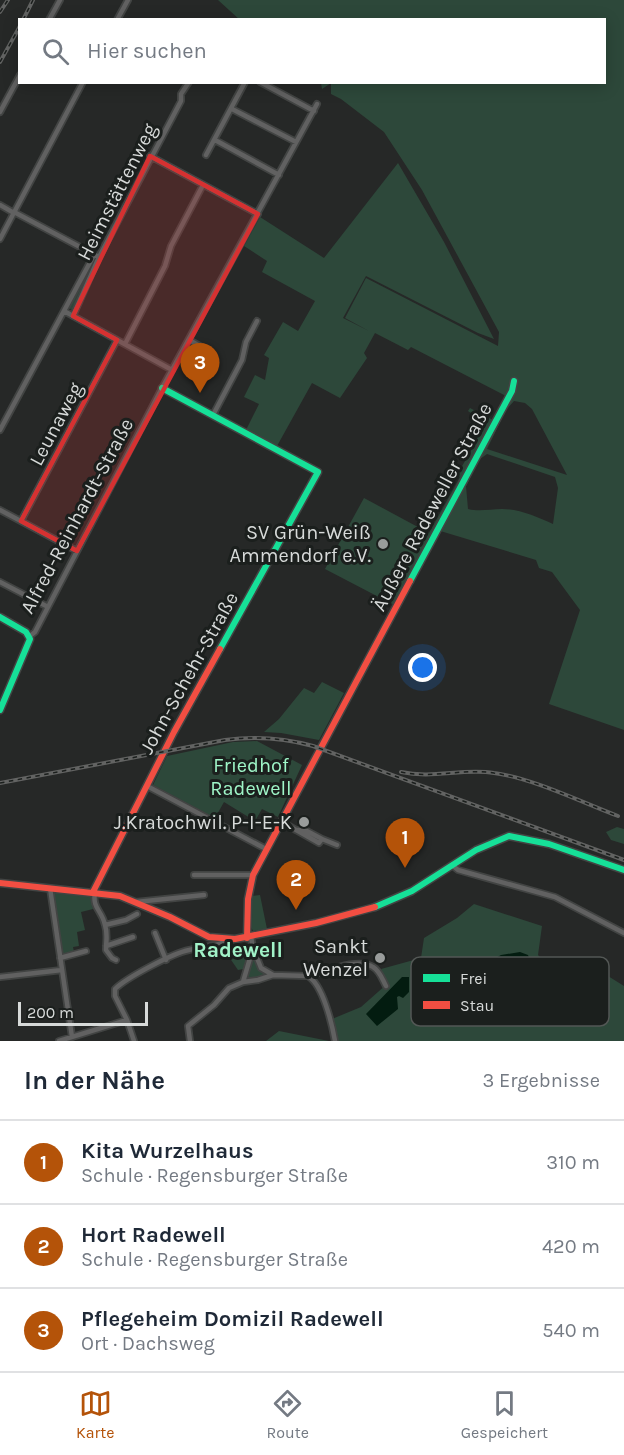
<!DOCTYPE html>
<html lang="de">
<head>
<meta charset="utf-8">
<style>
  body { margin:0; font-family:Karla,sans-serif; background:#f2f2f3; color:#1f2937 }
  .scale { position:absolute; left:18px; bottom:15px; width:130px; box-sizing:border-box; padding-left:6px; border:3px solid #d7dad9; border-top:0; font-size:16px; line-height:21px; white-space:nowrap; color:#d7dad9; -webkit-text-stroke:4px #1b1f1d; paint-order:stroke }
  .you { position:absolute; left:423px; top:668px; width:21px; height:21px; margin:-15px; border:4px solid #fff; border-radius:50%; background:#1a73e8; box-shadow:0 0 0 9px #1a73e833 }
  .badge { display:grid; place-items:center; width:39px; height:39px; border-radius:50%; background:#b45309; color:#fff; font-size:20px; font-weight:700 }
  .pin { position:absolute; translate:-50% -50px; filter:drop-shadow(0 2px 3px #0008) }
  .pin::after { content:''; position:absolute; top:32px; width:21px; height:18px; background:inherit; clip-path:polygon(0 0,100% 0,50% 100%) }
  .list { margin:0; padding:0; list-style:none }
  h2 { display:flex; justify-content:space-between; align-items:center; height:78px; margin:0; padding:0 24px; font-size:26px }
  h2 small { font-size:20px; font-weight:400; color:#747a83 }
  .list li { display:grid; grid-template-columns:39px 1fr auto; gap:18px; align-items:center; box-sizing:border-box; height:84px; padding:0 24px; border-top:2px solid #e0e1e3 }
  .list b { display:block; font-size:22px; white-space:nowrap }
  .list p { margin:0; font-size:20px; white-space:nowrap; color:#747a83 }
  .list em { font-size:20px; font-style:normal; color:#747a83 }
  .icon { flex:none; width:33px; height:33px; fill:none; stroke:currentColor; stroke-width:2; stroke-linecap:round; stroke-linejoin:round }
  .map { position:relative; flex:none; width:624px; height:1041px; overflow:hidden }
  .search { position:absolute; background:#fff; box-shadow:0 3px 15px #0003; left:18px; right:18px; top:18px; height:66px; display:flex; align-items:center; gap:15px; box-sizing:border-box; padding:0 21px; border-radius:0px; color:#747a83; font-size:22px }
  .sheet { height:330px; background:#fff }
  nav { display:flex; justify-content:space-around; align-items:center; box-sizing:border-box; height:84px; border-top:2px solid #e0e1e3; background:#fff; font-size:16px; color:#747a83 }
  nav a { display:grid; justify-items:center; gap:3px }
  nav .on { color:#b45309 }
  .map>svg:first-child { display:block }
  .green { fill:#2d483a; fill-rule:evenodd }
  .water { fill:#031c10 }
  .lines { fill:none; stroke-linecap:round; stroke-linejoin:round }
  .street-casing { stroke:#424443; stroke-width:8 }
  .fast-casing { stroke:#424443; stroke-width:9 }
  .jam-casing { stroke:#424443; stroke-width:9 }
  .street { stroke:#616161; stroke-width:4.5 }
  .fast { stroke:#16e098; stroke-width:6 }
  .jam { stroke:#f24e42; stroke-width:6 }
  .rail-casing { stroke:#626362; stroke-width:4 }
  .rail { stroke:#1b1f1d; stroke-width:1.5; stroke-dasharray:4.5; stroke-linecap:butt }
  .marked { fill:#d63131; fill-opacity:0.2; stroke:#d63131; stroke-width:4.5; stroke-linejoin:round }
  .poi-dot { fill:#999c9b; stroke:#1b1f1d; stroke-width:2 }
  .labels { text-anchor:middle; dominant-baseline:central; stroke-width:6; stroke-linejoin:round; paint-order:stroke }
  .street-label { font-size:20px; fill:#d7dad9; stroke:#1b1f1d }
  .poi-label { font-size:20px; fill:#d7dad9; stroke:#1b1f1d; text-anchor:end }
  .park-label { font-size:20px; fill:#9ff6c8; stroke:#1b1f1d }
  .neighbourhood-label { font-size:21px; font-weight:bold; fill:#a1f3c8; stroke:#1b1f1d }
  .key { fill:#1b1f1d; stroke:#535755; stroke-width:1.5 }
  .key-label { font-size:16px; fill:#d7dad9 }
</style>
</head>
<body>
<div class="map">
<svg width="624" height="1041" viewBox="0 0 624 1041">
  <rect width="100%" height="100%" fill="#262827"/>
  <path class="green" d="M218,0H624V730L549,704L580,610L552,572L539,568L536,560L437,530L432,535L394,605L325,569L364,498L429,533L460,477L457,475L477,440L474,431L481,420L468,411L470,408L493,420L506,396L411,347L408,350L375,333L364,353L367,358L340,398L312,383L277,446L246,430L259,404L244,397L255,375L265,380L269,358L264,355L283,322L298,331L315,301L262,272L267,261L244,246L260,217L324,258L398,163L444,242L494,339L478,333L366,276L343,318L369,331L345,318L366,278L498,346L499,332L422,190L384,132L341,99L331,94V83L322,89L321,83L604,82V20H240ZM514,401L525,403L532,409L567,475L487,449L506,410ZM487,454L555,477L558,488L553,524C537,517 520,509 502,509C490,509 480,512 468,509L466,486L480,459Z
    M94,259L75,308L71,310L69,307Z
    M322,682L344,693L319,740L281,733L264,732L279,719L304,688L314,693Z
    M257,741L302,765L278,817L262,809L255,821L224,802L215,818L153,785L167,756L233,742Z
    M617,827L624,829V844L611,840L606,832Z
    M52,892L92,897L93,909L81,912L85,930L77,932L79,946L73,947L74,952L62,954Z
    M260,895L267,929L253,931L250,925L251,896Z
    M474,904L542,926L538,955L549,967L565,971L561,980L576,987L581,978L604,983L608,976L624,986V1041H333L337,1038L332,1019L361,1007L387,984L381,969L421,958L424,938L457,918Z
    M248,943L249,951L243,969L238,970L227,954L226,946Z
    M253,958L258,969L266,975L247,980Z
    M279,1031L329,1041H266Z"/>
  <path class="water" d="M520,952L528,955L530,960L536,957C541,966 547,973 557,975L559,983L572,992L576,1010L568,1013C551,1004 536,1000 522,1018L504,1013L502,1017L504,1025L488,1024L476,1018C486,1008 493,1004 507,1004L525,978L531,973L525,965L510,972L496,984L481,989L477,996L465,1002L460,999L453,1002L441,994L444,986L454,985L458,979L501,955Z
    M402,977H409V992L403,998L399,996L397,997L398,1009L377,1026L366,1014Z"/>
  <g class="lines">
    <defs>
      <path id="street" d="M49,20L60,0
        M117,20L128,0
        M260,82L314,111
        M232,109L296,142
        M0,112L20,75
        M215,140L279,175
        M206,155L245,82
        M150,156L258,214
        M0,205L14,213
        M14,212L97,256
        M0,239L83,82
        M64,311L172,370
        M73,316L99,257L181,101V94L189,82
        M189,340L209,351L204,361
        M125,344L165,266L171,246L203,185
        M213,415L242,360L246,342L257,321
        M0,430L94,255
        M0,510L77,551
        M21,521L117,340
        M0,582L48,607
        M30,636L35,632L162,388L317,104
        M147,786L266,849
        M282,822L319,843L322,839L337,845
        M296,830H305L322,839
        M452,865L458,870L555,897L624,933
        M194,875H253
        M50,888L72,1037
        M95,892C92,909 102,910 105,925C108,934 106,941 106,950L112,958L116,960
        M136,902L204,895
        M105,925L126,920L137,914
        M155,933L166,960
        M106,946L133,937
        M253,948L261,968L273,975L308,976C323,985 332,1024 335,1041
        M60,958L86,951
        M308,976C325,972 358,957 373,967C380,971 382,979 386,986
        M0,977L62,970
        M243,982L258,980L273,975
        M59,1041L127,1020
        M134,1041L127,1020L115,996V989C126,978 173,953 189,950C200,947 211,947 222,943L223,939
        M190,1041L188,1026L214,1005L229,988L243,982L253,948L251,937"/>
      <path id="fast" d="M162,388L318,472L220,649
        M410,581L512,391L514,381
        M0,617L26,632L30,639L0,710
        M375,907L412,891L476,850L509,836L549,844L624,870"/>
      <path id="jam" d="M0,883L120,896L170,917L209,937L235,939L316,923L375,907
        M93,892L174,732L220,649
        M247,938L248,899L253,875L410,581"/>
    </defs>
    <use href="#street" class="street-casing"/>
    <use href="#fast" class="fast-casing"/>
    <use href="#jam" class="jam-casing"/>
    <use href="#street" class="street"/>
    <use href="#fast" class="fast"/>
    <use href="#jam" class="jam"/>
    <defs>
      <path id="rail" d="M0,12L8,0
        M23,20L33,0
        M0,62L20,26
        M401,772C433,779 463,768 494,773C532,778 581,802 618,816
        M0,783L225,740C255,736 284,738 313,746L624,860"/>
    </defs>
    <use href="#rail" class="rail-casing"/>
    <use href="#rail" class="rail"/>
  </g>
  <path class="marked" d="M150,156L258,214L77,551L21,521L117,340L73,316Z"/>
  <g class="poi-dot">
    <circle cx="383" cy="544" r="6"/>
    <circle cx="304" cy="822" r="6"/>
    <circle cx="380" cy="958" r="6"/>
  </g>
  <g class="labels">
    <g class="street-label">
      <text transform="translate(117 192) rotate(-63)">Heimstättenweg</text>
      <text transform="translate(56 424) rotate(-62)">Leunaweg</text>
      <text transform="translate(432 507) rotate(-62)">Äußere Radeweller Straße</text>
      <text transform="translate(77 516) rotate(-62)">Alfred-Reinhardt-Straße</text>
      <text transform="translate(189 673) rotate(-61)">John-Schehr-Straße</text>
    </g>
    <g class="poi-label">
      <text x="371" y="532">SV Grün-Weiß<tspan x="371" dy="23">Ammendorf e.V.</tspan></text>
      <text x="292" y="822">J.Kratochwil. P-I-E-K</text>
      <text x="368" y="946">Sankt<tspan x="368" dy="23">Wenzel</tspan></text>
    </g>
    <g class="park-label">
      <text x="251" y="765">Friedhof<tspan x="251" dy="23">Radewell</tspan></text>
    </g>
    <g class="neighbourhood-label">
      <text x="238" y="950">Radewell</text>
    </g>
  </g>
  <rect x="411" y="957" width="198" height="69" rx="9" class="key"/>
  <rect x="423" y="974" width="27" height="8" fill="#16e098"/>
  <rect x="423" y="1001" width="27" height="8" fill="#f24e42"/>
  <g class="key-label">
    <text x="460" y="984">Frei</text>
    <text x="460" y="1011">Stau</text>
  </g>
</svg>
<div class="scale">200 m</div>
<div class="you"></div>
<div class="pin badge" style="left:405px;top:868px">1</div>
<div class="pin badge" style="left:296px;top:910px">2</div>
<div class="pin badge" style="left:200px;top:393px">3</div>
<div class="search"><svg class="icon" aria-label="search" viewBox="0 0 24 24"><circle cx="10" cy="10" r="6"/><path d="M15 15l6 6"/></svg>Hier suchen</div>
</div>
<section class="sheet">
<h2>In der Nähe<small>3 Ergebnisse</small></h2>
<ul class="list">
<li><span class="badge">1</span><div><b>Kita Wurzelhaus</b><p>Schule · Regensburger Straße</p></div><em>310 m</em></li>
<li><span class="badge">2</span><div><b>Hort Radewell</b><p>Schule · Regensburger Straße</p></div><em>420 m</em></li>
<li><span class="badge">3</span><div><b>Pflegeheim Domizil Radewell</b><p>Ort · Dachsweg</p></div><em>540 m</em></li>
</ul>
</section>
<nav>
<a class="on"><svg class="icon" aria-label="map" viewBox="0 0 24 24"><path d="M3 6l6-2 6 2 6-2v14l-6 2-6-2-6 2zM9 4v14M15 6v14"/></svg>Karte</a>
<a><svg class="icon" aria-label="directions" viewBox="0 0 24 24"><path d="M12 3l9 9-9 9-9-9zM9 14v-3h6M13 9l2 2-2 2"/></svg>Route</a>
<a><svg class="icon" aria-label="saved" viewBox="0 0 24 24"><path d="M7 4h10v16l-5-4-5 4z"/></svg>Gespeichert</a>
</nav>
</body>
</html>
